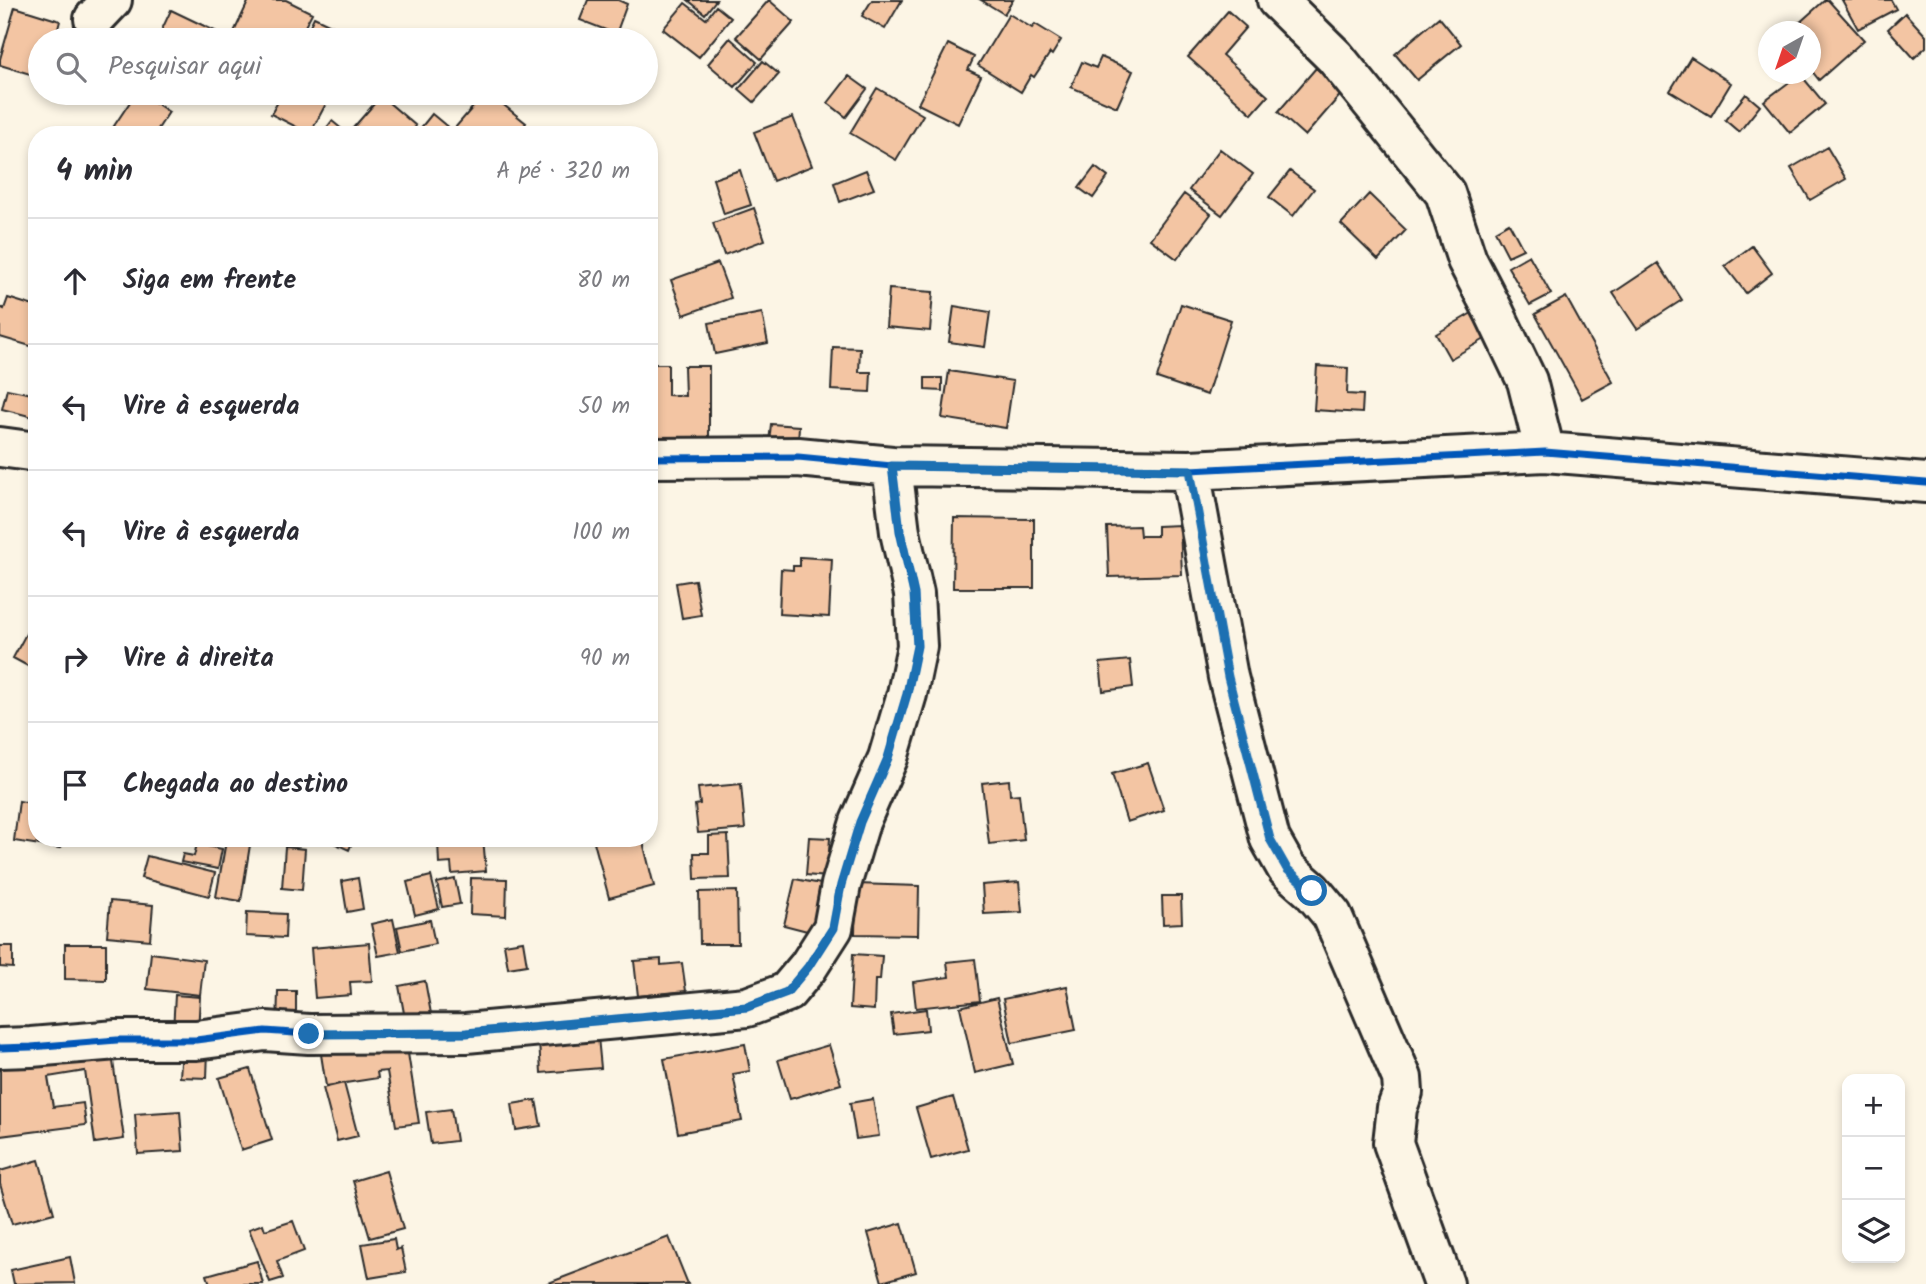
<!DOCTYPE html>
<html lang="pt">
<head>
<meta charset="utf-8">
<style>
  body { margin:0; font-family:Kalam,sans-serif; background:#f2f2f3; color:#2b2b33 }
  .controls { position:absolute; right:21px; bottom:21px; display:grid; overflow:hidden; border-radius:14px; box-shadow:0 4px 10px #0003 }
  .controls button { width:63px; height:63px; display:grid; place-items:center; padding:0; border:0; border-bottom:2px solid #e1e1e2; background:#fff; color:#2b2b33; font:35px sans-serif }
  .compass { position:absolute; left:1758px; top:21px; width:63px; height:63px; border-radius:50%; background:#fff; box-shadow:0 4px 10px #0003; rotate:220deg }
  .stop { position:absolute; width:21px; height:21px; margin:-16px; border:5px solid #1f6fb2; border-radius:50%; background:#fff }
  .stop.end { background:#1f6fb2; border-color:#fff; box-shadow:0 2px 7px #0008 }
  .list { margin:0; padding:0; list-style:none }
  h2 { display:flex; justify-content:space-between; align-items:center; height:91px; margin:0; padding:0 28px; font-size:30px }
  h2 small { font-size:23px; font-weight:400; color:#7c7c81 }
  .list li { display:grid; grid-template-columns:46px 1fr auto; gap:21px; align-items:center; box-sizing:border-box; height:126px; padding:0 28px; border-top:2px solid #e1e1e2 }
  .list b { display:block; font-size:26px; white-space:nowrap }
  .list em { font-size:23px; font-style:normal; color:#7c7c81 }
  .icon { flex:none; width:38px; height:38px; fill:none; stroke:currentColor; stroke-width:2; stroke-linecap:round; stroke-linejoin:round }
  .map { position:relative; flex:none; width:1926px; height:1284px; overflow:hidden }
  .search { position:absolute; background:#fff; box-shadow:0 4px 10px #0003; left:28px; top:28px; width:630px; height:77px; display:flex; align-items:center; gap:18px; box-sizing:border-box; padding:0 24px; border-radius:38px; color:#7c7c81; font-size:26px }
  .panel { position:absolute; background:#fff; box-shadow:0 4px 10px #0003; left:28px; top:126px; width:630px; height:721px; border-radius:28px }
  .map>svg:first-child { display:block }
  .building { fill:#f3c5a3; stroke:#2b2b2b; stroke-width:2 }
  .lines { fill:none; stroke-linecap:round; stroke-linejoin:round }
  .minor-casing { stroke:#2b2b2b; stroke-width:44 }
  .minor { stroke:#fcf5e5; stroke-width:38 }
  .cycleway-casing { stroke:#fcf5e5; stroke-width:11 }
  .cycleway { stroke:#0057b8; stroke-width:7 }
  .route { stroke:#1f6fb2; stroke-width:9 }
</style>
</head>
<body>
<div class="map">
<svg width="1926" height="1284" viewBox="0 0 1926 1284">
  <rect width="100%" height="100%" fill="#fcf5e5"/>
  <filter id="ink" filterUnits="userSpaceOnUse"><feTurbulence type="fractalNoise" baseFrequency=".0143" numOctaves="2"/><feDisplacementMap in="SourceGraphic" scale="14" xChannelSelector="R" yChannelSelector="G"/><feConvolveMatrix kernelMatrix="1 2 1 2 8 2 1 2 1" color-interpolation-filters="sRGB"/></filter>
  <g filter="url(#ink)">
    <path class="building" d="M249,0H286L312,13L298,40H250L234,32Z
      M588,0H618L627,4L616,34L580,20Z
      M688,0H716L705,14Z
      M769,0L794,22L761,59L736,37Z
      M872,0H902L885,29L862,16Z
      M981,0H1013L1004,14Z
      M1825,0H1828L1864,40L1819,80L1811,70V32H1789Z
      M1842,0H1891L1896,9L1858,29Z
      M685,3L706,19L716,6L731,18L699,57L663,29Z
      M15,7L60,21L55,40H40V77L0,65V59Z
      M171,10L217,32L213,40H157Z
      M1228,11L1246,27L1222,55L1268,96L1252,114L1188,57Z
      M1905,13L1926,36V47L1914,58L1888,29Z
      M1009,14L1032,28L1035,24L1061,40L1052,55L1050,53L1034,77L1031,75L1021,92L978,65Z
      M314,17L354,36L352,40H303Z
      M1439,17L1461,44L1417,80L1395,54Z
      M75,22L116,31L114,40H71Z
      M730,38L757,62L735,87L708,64Z
      M948,44L974,57L968,70L981,76L958,124L918,104Z
      M1101,57L1133,71L1117,107L1071,87L1082,62L1096,68Z
      M1691,57L1731,83L1711,116L1670,91Z
      M763,61L779,74L754,102L739,89Z
      M1316,68L1343,92L1305,136L1278,112Z
      M1800,74L1825,104L1790,133L1764,101Z
      M849,76L867,89L846,117L828,103Z
      M877,88L923,115L896,160L850,133Z
      M136,93H141L169,112L154,135H108Z
      M283,93H318L329,98L310,134L271,114Z
      M443,93H467L460,104Z
      M485,93H489L526,123L517,135H459L454,129Z
      M1746,94L1760,106L1739,132L1725,120Z
      M381,96L416,126L409,135H361L353,128Z
      M432,114L456,134V135H415Z
      M793,117L812,166L773,181L754,132Z
      M332,121L349,135H321Z
      M1827,147L1846,179L1810,200L1791,168Z
      M1220,149L1253,174L1222,215L1189,190Z
      M1095,167L1108,177L1093,198L1079,188Z
      M740,170L751,205L724,214L713,179Z
      M866,170L874,189L840,202L834,183Z
      M1290,171L1314,189L1293,216L1269,197Z
      M1184,194L1211,214L1177,259L1150,239Z
      M1369,194L1406,230L1378,260L1341,224Z
      M754,208L765,240L724,255L713,223Z
      M1509,223L1523,249L1508,256L1495,231Z
      M1752,246L1772,273L1746,293L1725,266Z
      M1529,255L1551,294L1530,305L1508,267Z
      M718,263L731,298L684,315L671,280Z
      M1658,263L1682,300L1637,329L1613,293Z
      M889,289L933,292L930,331L886,327Z
      M1566,297L1613,382L1582,399L1535,314Z
      M8,298L37,307V348L0,337V307L4,309Z
      M1181,304L1231,320L1207,395L1157,378Z
      M954,306L990,312L985,347L949,342Z
      M1477,310L1492,335L1450,359L1436,334Z
      M762,313L768,343L715,354L709,323Z
      M833,347L860,348L859,372H871L870,392L831,390Z
      M649,364H668V395L685,396L684,366H709V437L649,438Z
      M1317,366L1348,368L1347,394L1363,395L1362,413L1314,410Z
      M949,371L1013,381L1006,428L942,418Z
      M925,378H942V391L925,390Z
      M7,389L37,395V418L2,409Z
      M771,424L799,426L798,444L769,442Z
      M954,518L1034,519V588H953Z
      M1180,525L1182,575L1109,577L1107,527L1139,526L1140,536H1157V526Z
      M800,557L832,559L829,617L779,614L781,569L793,570V566H800Z
      M695,580L701,615L682,618L676,583Z
      M35,617L37,618V671L13,658Z
      M1130,660L1133,687L1103,691L1100,663Z
      M1148,763L1164,810L1127,822L1112,774Z
      M1009,780L1010,795L1019,794L1024,840L989,844L982,783Z
      M741,784L745,829L698,833L695,805L700,804L698,788Z
      M19,801L37,804V838H62L60,848L14,841Z
      M728,835L730,878L695,879L694,853H709V836Z
      M809,837L830,838L827,877L806,875Z
      M323,838H354L349,850Z
      M483,838L486,871L452,874L451,863L439,864L438,841Z
      M593,838H642L654,886L609,898Z
      M226,841L250,845L241,901L216,897Z
      M197,844L222,849L218,869L181,862L183,854L194,856Z
      M285,847L305,849L302,890L282,888Z
      M147,856L215,873L209,896L141,878Z
      M431,876L439,909L415,915L407,882Z
      M358,878L363,909L347,912L342,881Z
      M471,878L507,879L506,916L470,914Z
      M455,879L460,904L442,907L437,883Z
      M795,879L826,885L815,933L784,925Z
      M1019,882L1022,912L984,914L982,885Z
      M856,884L919,886L918,935L855,934Z
      M737,891L738,944H700L699,892Z
      M1162,896H1181L1182,923L1163,924Z
      M110,901L153,905L150,940L107,936Z
      M247,912L286,914L285,938L246,936Z
      M393,919L400,952L378,956L371,924Z
      M430,920L435,944L402,951L397,927Z
      M523,941L527,965L508,968L504,944Z
      M369,943L372,981L350,982L351,995L315,998L311,948Z
      M65,944H106V980L65,979Z
      M0,946H13V968L0,967Z
      M151,953L204,960L200,995L147,989Z
      M853,954L882,956L880,980H875L874,1010L850,1008Z
      M661,959V965L682,963L686,991L638,996L634,961Z
      M975,959L980,1001L916,1008L913,982L949,977L947,962Z
      M425,981L432,1019L406,1024L399,986Z
      M1067,986L1076,1030L1012,1043L1003,999Z
      M278,991H296V1028H277Z
      M175,995L200,997L198,1032L173,1030Z
      M997,998L1013,1064L975,1073L960,1007Z
      M926,1009L928,1030L894,1034L891,1014Z
      M598,1037L601,1068L541,1073L539,1041Z
      M745,1044L750,1071L733,1074L742,1121L678,1133L664,1059Z
      M829,1045L841,1084L790,1099L778,1060Z
      M111,1047L124,1139L95,1143L85,1071L48,1077L53,1107L83,1103L86,1125L0,1136V1063Z
      M407,1047L419,1123L396,1126L387,1071L377,1072L378,1078L326,1086L320,1048Z
      M182,1048L208,1050L207,1078L180,1077Z
      M250,1069L272,1140L241,1150L219,1078Z
      M344,1083L358,1136L337,1141L323,1088Z
      M953,1097L968,1149L931,1159L916,1108Z
      M873,1099L879,1136L856,1139L850,1103Z
      M536,1100L541,1126L516,1130L512,1104Z
      M451,1109L456,1141L431,1144L426,1112Z
      M180,1111L183,1151L138,1154L135,1114Z
      M39,1160L54,1213L12,1224L0,1184V1171Z
      M386,1171L403,1229L370,1238L353,1181Z
      M293,1221L304,1251L277,1261L283,1278L270,1282L249,1229L263,1224L265,1230Z
      M902,1223L916,1272L882,1282L868,1233Z
      M669,1237L688,1284H546Z
      M394,1239L396,1250L401,1248L406,1272L369,1278L362,1244Z
      M70,1257L75,1283L14,1284L11,1270Z
      M257,1261L263,1284H210L207,1275Z"/>
    <g class="lines">
      <defs>
        <path id="minor" d="M1277,0L1335,57L1445,193L1467,260L1494,312L1527,381L1545,452
          M94,19L112,0
          M0,447L37,452
          M649,458L798,457L892,466L1190,470L1545,452L1926,483
          M1190,470L1228,677L1270,839L1287,869L1312,891L1332,915L1402,1078L1403,1092L1397,1108L1393,1143L1444,1284
          M0,1048L31,1047L117,1040H196L265,1031L309,1034L466,1033L747,1007L787,992L808,967L833,928L841,885L860,822L888,758L907,694L917,646L914,594L900,532L892,466"/>
      </defs>
      <use href="#minor" class="minor-casing"/>
      <use href="#minor" class="minor"/>
      <defs>
        <path id="cycleway" d="M649,458L798,457L892,466L1190,470L1545,452L1926,483
          M0,1048L31,1047L117,1040H196L265,1031L309,1034L466,1033L747,1007L787,992L808,967L833,928L841,885L860,822L888,758L907,694L917,646L914,594L900,532L892,466"/>
      </defs>
      <use href="#cycleway" class="cycleway-casing"/>
      <use href="#cycleway" class="cycleway"/>
    </g>
  </g>
  <g class="lines" filter="url(#ink)">
    <path class="route" d="M309,1034L466,1033L747,1007L787,992L808,967L833,928L841,885L860,822L888,758L907,694L917,646L914,594L900,531L892,466L1190,470L1228,677L1270,839L1287,869L1312,891"/>
  </g>
</svg>
<div class="controls">
<button>+</button>
<button>−</button>
<button><svg class="icon" aria-label="layers" viewBox="0 0 24 24"><path d="M12 4l9 5-9 5-9-5zM3 14l9 5 9-5"/></svg></button>
</div>
<svg class="compass" viewBox="-18 -18 36 36"><path d="M0-13l5 13h-10z" fill="#e53935"/><path d="M0 13l5-13h-10z" fill="#7c7c81"/></svg>
<div class="stop" style="left:1312px;top:891px"></div>
<div class="stop end" style="left:309px;top:1034px"></div>
<div class="search"><svg class="icon" aria-label="search" viewBox="0 0 24 24"><circle cx="10" cy="10" r="6"/><path d="M15 15l6 6"/></svg>Pesquisar aqui</div>
<section class="panel">
<h2>4 min<small>A pé · 320 m</small></h2>
<ul class="list">
<li><svg class="icon" aria-label="ahead" viewBox="0 0 24 24"><path d="M12 20V5M6 11l6-6 6 6"/></svg><div><b>Siga em frente</b></div><em>80 m</em></li>
<li><svg class="icon" aria-label="left" viewBox="0 0 24 24"><path d="M17 20v-9H6M10 6l-5 5 5 5"/></svg><div><b>Vire à esquerda</b></div><em>50 m</em></li>
<li><svg class="icon" aria-label="left" viewBox="0 0 24 24"><path d="M17 20v-9H6M10 6l-5 5 5 5"/></svg><div><b>Vire à esquerda</b></div><em>100 m</em></li>
<li><svg class="icon" aria-label="right" viewBox="0 0 24 24"><path d="M7 20v-9h11M14 6l5 5-5 5"/></svg><div><b>Vire à direita</b></div><em>90 m</em></li>
<li><svg class="icon" aria-label="arrive" viewBox="0 0 24 24"><path d="M6 21V4h12l-3 4 3 4H6"/></svg><div><b>Chegada ao destino</b></div></li>
</ul>
</section>
</div>
</body>
</html>
